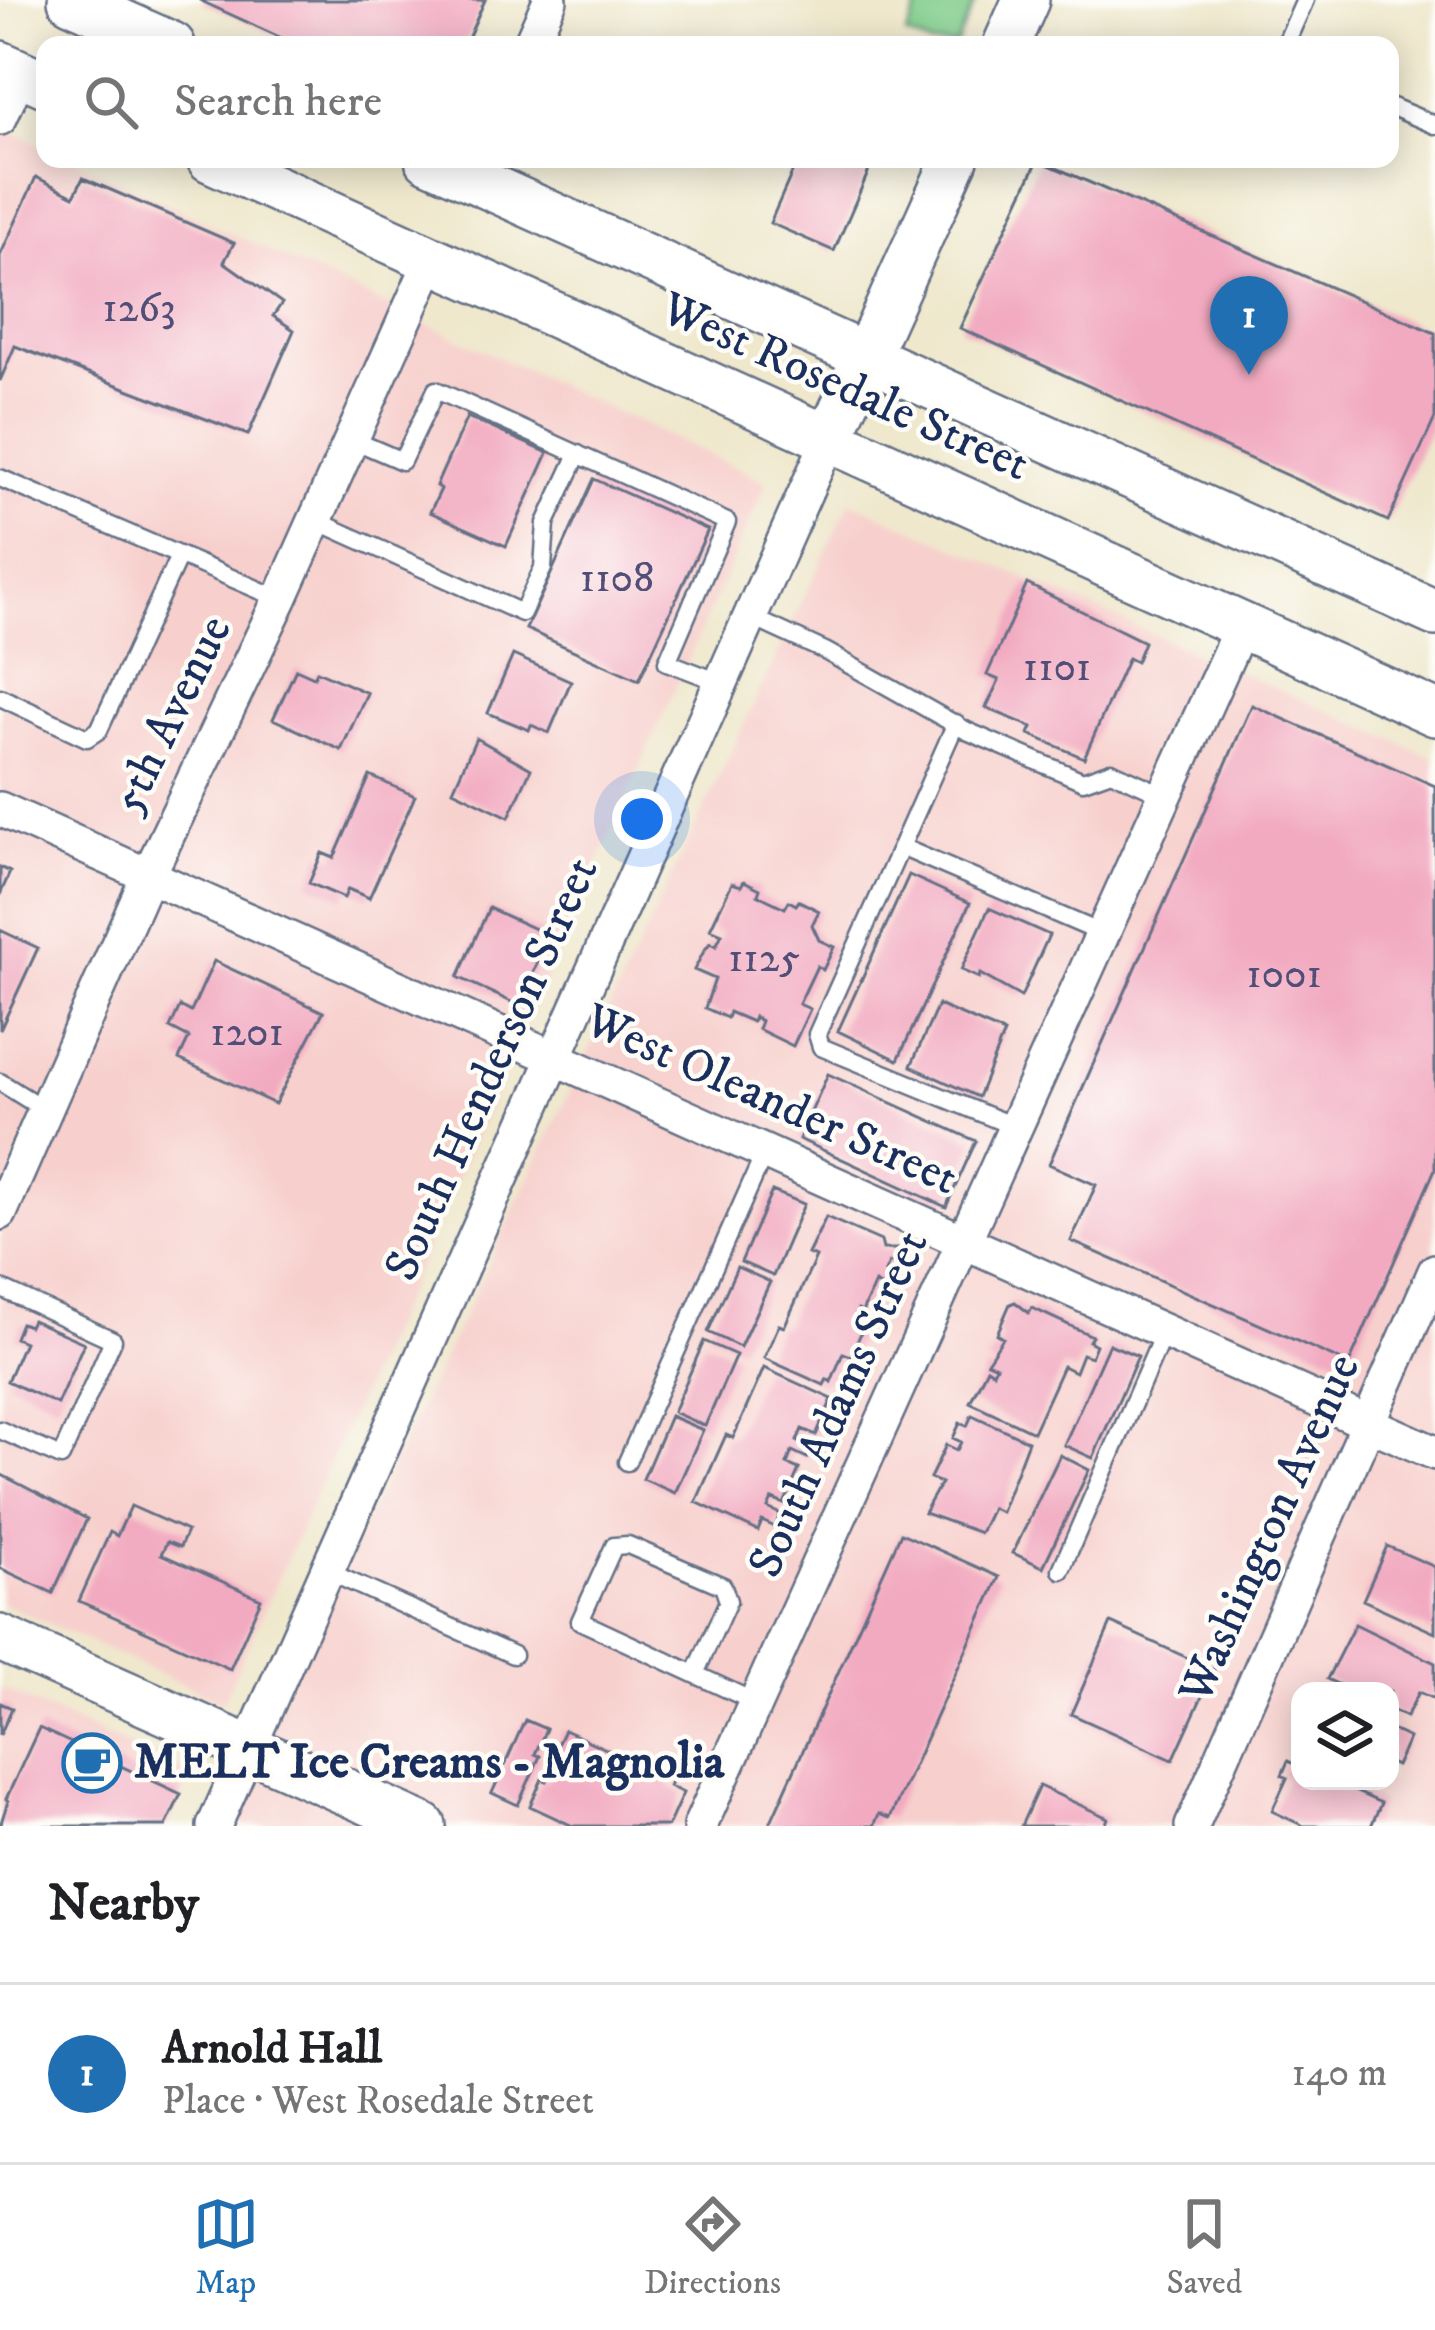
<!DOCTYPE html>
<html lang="en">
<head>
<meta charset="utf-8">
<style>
  body { margin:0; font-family:"IM FELL DW Pica",serif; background:#f6f6f6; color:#202124 }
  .controls { position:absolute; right:36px; bottom:36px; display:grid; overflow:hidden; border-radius:24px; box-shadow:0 6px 30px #0003 }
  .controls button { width:108px; height:108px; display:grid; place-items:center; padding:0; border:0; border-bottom:3px solid #e0e0e0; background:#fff; color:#202124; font:60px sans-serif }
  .you { position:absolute; left:642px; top:819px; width:42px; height:42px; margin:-30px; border:9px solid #fff; border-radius:50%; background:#1a73e8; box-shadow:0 0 0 18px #1a73e833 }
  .badge { display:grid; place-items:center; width:78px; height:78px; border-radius:50%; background:#1f6fb2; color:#fff; font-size:39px; font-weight:700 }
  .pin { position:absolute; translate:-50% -99px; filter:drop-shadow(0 3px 6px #0008) }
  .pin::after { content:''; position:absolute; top:63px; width:42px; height:36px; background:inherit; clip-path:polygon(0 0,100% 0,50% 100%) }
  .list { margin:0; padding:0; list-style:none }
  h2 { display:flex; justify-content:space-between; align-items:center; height:156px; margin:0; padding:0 48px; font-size:51px }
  h2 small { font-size:39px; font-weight:400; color:#757577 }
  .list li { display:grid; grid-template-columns:78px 1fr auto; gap:36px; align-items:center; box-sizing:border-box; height:180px; padding:0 48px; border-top:3px solid #e0e0e0 }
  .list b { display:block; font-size:45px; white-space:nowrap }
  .list p { margin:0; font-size:39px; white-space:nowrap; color:#757577 }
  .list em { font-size:39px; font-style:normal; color:#757577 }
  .icon { flex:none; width:66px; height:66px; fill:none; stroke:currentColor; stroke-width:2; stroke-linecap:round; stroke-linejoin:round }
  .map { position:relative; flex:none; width:1435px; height:1826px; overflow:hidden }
  .search { position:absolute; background:#fff; box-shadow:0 6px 30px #0003; left:36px; right:36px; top:36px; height:132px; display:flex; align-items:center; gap:30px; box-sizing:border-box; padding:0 42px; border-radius:24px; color:#757577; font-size:45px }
  .sheet { height:336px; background:#fff }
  nav { display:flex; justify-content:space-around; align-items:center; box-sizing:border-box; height:168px; border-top:3px solid #e0e0e0; background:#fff; font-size:33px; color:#757577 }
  nav a { display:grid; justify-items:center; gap:6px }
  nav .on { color:#1f6fb2 }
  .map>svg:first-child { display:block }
  .built { fill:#f7d0cd; fill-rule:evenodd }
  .green { fill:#81cd8c; stroke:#4e7e75; stroke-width:3 }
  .building { fill:#f2aac1 }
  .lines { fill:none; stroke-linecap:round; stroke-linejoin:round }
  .lane-casing { stroke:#657085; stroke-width:21 }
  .street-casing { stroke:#657085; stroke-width:38 }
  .secondary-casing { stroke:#657085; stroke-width:50 }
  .lane { stroke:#fff; stroke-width:16 }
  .street { stroke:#fff; stroke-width:33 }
  .secondary { stroke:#fff; stroke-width:45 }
  .labels { text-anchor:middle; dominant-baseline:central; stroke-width:9; stroke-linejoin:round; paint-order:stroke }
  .number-label { font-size:42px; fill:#514e77 }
  .street-label { font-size:48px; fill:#1b2f5e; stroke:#fdfcf7 }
  .poi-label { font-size:48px; font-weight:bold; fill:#1b2f5e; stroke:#fdfcf7; text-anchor:start }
</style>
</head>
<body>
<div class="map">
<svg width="1435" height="1826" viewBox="0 0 1435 1826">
  <rect width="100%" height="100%" fill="#fdfcf7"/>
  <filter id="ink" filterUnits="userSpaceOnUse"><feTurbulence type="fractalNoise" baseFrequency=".00833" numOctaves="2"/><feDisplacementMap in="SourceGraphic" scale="24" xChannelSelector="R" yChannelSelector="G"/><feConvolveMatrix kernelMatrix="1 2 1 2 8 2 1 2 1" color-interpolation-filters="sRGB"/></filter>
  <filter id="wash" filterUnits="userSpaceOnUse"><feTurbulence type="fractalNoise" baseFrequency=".004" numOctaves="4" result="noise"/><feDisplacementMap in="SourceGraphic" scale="48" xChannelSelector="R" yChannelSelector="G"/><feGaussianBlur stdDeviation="2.7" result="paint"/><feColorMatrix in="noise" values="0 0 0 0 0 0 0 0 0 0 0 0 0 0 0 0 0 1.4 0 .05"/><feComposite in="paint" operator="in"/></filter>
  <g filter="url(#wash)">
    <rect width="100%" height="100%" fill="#efe8cd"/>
    <path class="built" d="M0,126L45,147V159H71L767,482L223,1702L0,1602Z
      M850,501L1435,758V1826H221ZM1300,1691H1390V1781H1300Z
      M0,1688L192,1774L168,1826H0Z"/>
    <path class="green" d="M921,0H976L956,45H929L906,35Z"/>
    <g id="blocks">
      <path class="building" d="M199,0H485L465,45H297Z
        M798,159H874L834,251L770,223Z
        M1038,160L1435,333V418L1388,521L960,328Z
        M36,177L74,196L83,178L234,243L224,262L282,303L273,316L294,330L248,435L15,346L0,381V256Z
        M467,417L548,453L506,546L430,512L441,489L436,486Z
        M594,479L708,530L639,680L526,629Z
        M1027,584L1144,642L1136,662L1128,658L1084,758L1029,734L1032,727L986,708L999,680L987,675Z
        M513,655L571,681L549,733L531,725L529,730L488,713Z
        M296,669L314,677L317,671L367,693L341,750L273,719Z
        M1252,705L1435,786V1169L1349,1364L1071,1241L1096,1185L1049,1164Z
        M476,738L531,769L509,817L453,790Z
        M370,776L415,796L369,898L348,889L344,898L309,883L322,853L334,858Z
        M0,867L10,872L0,895Z
        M909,875L970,903L898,1060L838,1031Z
        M744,881L760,889L758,895L785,908L789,901L796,905L799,901L819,911L812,925L819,940L834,947L823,970L817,966L799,1004L810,1009L793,1046L758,1029L761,1021L754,1017L752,1022L729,1012L727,1018L705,1008L715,979L694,970L704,951L710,943L716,946L722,934L710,929L732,883L741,886Z
        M489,908L550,936L518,1005L458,977Z
        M989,908L1049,935L1021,997L980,974L979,978L961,970Z
        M0,930L38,948L0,1030Z
        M214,961L323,1012L275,1104L179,1059L189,1038L170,1028L180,1006L191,1012Z
        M938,1005L1004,1033L978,1097L911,1066Z
        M828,1074L976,1141L946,1207L799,1139Z
        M772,1191L804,1204L773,1276L741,1262Z
        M826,1217L881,1241L883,1249H898L901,1255L898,1261L889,1263L885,1272L892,1275L886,1289L875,1283L862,1312L858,1310L855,1316L866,1321L851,1356L843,1353L831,1382L827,1379L824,1385L764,1358L779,1325L784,1327L816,1257L808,1254Z
        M737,1267L770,1282L740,1347L708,1332Z
        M1015,1302L1029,1313L1032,1308L1092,1336L1089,1341L1096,1345L1091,1357L1082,1354L1075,1372L1063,1366L1033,1432L970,1402L987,1368L993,1372L996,1366L987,1362L1003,1338L997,1334L1010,1304Z
        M32,1320L84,1343L57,1404L7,1381L24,1342L15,1338L21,1323L29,1326Z
        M704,1341L736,1355L705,1426L673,1412Z
        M1109,1344L1138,1356L1093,1458L1064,1445Z
        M764,1368L832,1399L816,1435L802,1429L797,1441L811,1448L807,1458L792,1451L787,1464L799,1469L784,1504L772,1499L768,1508L780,1514L775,1527L762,1521L758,1531L696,1502L726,1435L733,1438Z
        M972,1415L1028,1441L1001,1512L992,1508L980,1533L924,1513L941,1483L930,1478L946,1445L957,1450L961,1442L953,1438L960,1423L967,1426Z
        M670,1416L703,1430L675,1493L643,1479Z
        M1060,1455L1089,1470L1043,1567L1013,1553Z
        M0,1474L87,1519L53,1593L0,1568Z
        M131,1506L187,1531L180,1547L167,1542L161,1554L261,1599L230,1669L79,1601L110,1532L117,1536Z
        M901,1533L999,1577L890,1818L879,1814L874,1826H769Z
        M1387,1546L1435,1567V1633L1363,1600Z
        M1111,1623L1214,1670L1173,1760L1071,1714Z
        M1355,1624L1435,1663V1699L1419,1692L1406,1717L1390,1709V1691H1352L1327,1679Z
        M0,1703L12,1708L0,1735Z
        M525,1720L546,1729L535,1754L540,1756L518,1805L492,1793Z
        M39,1728L181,1794L166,1826H0L8,1801L6,1799Z
        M1390,1729L1409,1738L1396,1766L1390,1763Z
        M564,1730L672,1779L669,1786L683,1793L668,1826H573L530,1806L542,1779L547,1781L556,1762L550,1759Z
        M1288,1761L1300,1767V1781H1332L1381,1803L1371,1826H1304L1272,1811L1287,1778L1282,1775Z
        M1039,1786L1108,1818L1105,1826H1021Z"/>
    </g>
  </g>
  <g filter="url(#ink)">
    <use href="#blocks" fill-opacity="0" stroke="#657085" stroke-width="3"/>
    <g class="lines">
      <defs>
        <path id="lane" d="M1285,45L1305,0
          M1390,106L1435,125
          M351,439L402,461L436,390L727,522L667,662L722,683
          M0,478L280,599
          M315,520L522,613L543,568L546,523L578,454
          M751,617L825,651L967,731L1083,781L1111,771L1164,795
          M0,697L87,738L99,730L179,556
          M901,847L956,723
          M0,1082L45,1110
          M1015,1127L821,1047L817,1034L901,847L1101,933
          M0,1288L113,1340L61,1457L0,1430
          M627,1462L766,1150
          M1061,1570L1164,1332
          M327,1571L513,1655
          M695,1674L728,1601L723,1586L628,1545L614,1546L580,1621L757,1703"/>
        <path id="street" d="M530,45L550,0
          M0,118L20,73
          M0,809L1435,1453
          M0,1213L148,876L280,599L432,259
          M214,1826L829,439
          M700,1826L1241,627
          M1192,1826L1435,1271"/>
        <path id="secondary" d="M71,0L172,45
          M1006,45L1026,0
          M0,64L45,84
          M210,159L1435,713
          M428,159L1435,613
          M829,439L955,159
          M0,1638L423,1826"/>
      </defs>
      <use href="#lane" class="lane-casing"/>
      <use href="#street" class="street-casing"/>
      <use href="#secondary" class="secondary-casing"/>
      <use href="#lane" class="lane"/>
      <use href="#street" class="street"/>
      <use href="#secondary" class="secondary"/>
    </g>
  </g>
  <defs>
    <symbol id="cafe-ring" viewBox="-11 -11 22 22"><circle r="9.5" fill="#fdfcf7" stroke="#1f6fb2" stroke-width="1.5"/><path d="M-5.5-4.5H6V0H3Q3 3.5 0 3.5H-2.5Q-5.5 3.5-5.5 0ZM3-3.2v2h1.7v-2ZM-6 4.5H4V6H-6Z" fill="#1f6fb2"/></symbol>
  </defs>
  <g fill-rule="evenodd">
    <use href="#cafe-ring" x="59" y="1730" width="66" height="66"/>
  </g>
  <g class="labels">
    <g class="number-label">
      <text x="139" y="309">1263</text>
      <text x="617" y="579">1108</text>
      <text x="1057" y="668">1101</text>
      <text x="764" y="959">1125</text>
      <text x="1284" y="975">1001</text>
      <text x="247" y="1033">1201</text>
    </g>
    <g class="street-label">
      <text transform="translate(845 387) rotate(24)">West Rosedale Street</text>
      <text transform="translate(172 715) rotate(-64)">5th Avenue</text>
      <text transform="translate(492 1069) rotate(-66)">South Henderson Street</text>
      <text transform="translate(771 1100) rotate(24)">West Oleander Street</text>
      <text transform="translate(839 1404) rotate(-66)">South Adams Street</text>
      <text transform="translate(1270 1529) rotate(-66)">Washington Avenue</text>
    </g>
    <g class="poi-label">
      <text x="134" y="1763">MELT Ice Creams - Magnolia</text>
    </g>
  </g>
</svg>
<div class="controls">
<button><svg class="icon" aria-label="layers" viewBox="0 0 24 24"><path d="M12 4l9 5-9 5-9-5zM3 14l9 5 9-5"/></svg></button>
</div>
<div class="you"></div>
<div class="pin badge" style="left:1249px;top:375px">1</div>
<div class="search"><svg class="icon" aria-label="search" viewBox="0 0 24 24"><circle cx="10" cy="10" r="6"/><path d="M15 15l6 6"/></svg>Search here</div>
</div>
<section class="sheet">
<h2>Nearby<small></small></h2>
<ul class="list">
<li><span class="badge">1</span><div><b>Arnold Hall</b><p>Place · West Rosedale Street</p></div><em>140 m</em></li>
</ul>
</section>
<nav>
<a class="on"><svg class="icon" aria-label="map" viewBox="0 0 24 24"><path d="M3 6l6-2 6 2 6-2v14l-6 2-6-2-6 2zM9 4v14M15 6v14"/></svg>Map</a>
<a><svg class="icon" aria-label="directions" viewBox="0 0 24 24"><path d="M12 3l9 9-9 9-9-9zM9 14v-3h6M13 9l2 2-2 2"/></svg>Directions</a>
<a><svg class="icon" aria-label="saved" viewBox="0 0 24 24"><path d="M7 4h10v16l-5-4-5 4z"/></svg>Saved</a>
</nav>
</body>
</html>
